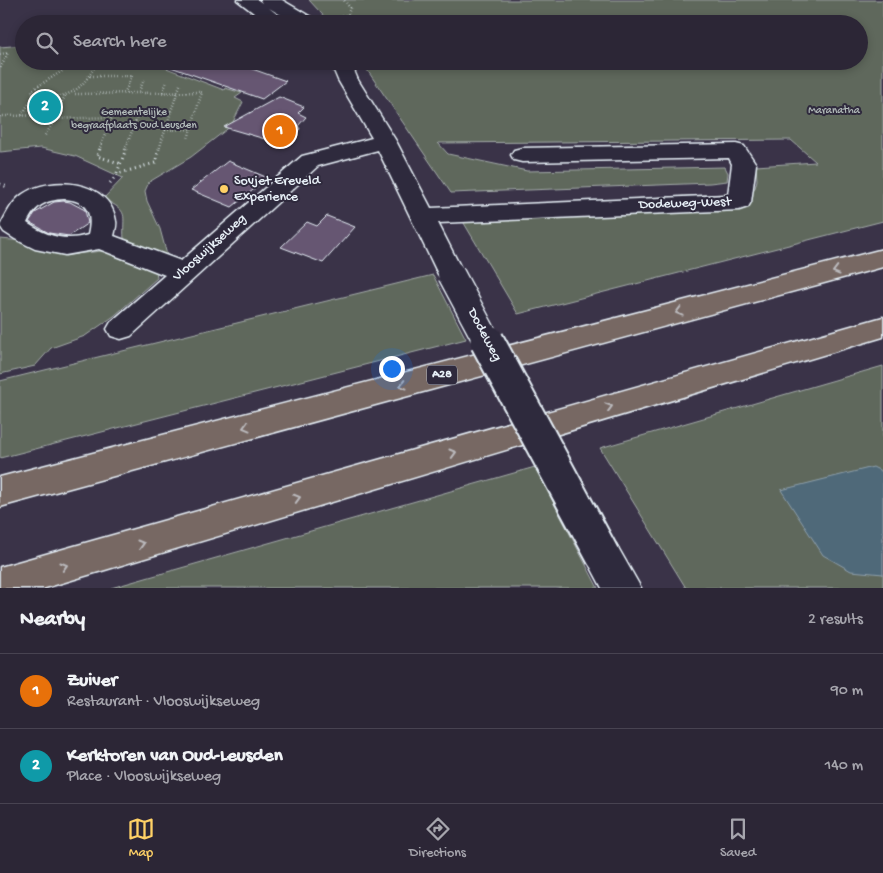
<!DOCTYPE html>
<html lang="en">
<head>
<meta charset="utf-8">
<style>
  body { margin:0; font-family:"Gochi Hand",sans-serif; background:#383242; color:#f1f3f6 }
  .you { position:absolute; left:391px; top:368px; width:18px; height:18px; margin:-12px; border:4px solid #fff; border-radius:50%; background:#1a73e8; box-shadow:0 0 0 8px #1a73e833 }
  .badge { display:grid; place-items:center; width:32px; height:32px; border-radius:50%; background:#ffd166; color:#fff; font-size:16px; font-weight:700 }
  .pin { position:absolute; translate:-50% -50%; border:2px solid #fff; box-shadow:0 1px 5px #0006 }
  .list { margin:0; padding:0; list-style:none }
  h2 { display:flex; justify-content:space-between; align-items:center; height:65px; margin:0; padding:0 20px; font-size:21px }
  h2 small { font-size:16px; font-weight:400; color:#a6a5ad }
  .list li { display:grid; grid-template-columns:32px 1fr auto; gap:15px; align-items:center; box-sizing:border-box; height:75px; padding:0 20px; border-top:1px solid #484351 }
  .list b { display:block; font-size:19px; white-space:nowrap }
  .list p { margin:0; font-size:16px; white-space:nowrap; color:#a6a5ad }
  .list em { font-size:16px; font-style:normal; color:#a6a5ad }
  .icon { flex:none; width:28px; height:28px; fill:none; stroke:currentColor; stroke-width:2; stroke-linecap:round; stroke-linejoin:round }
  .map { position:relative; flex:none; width:883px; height:588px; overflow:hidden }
  .search { position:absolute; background:#2c2636; box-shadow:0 2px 8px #0003; left:15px; right:15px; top:15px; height:55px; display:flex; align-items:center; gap:12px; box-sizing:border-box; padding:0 18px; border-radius:28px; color:#a6a5ad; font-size:19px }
  .sheet { height:215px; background:#2c2636 }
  nav { display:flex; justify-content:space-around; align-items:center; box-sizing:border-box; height:70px; border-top:1px solid #484351; background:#2c2636; font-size:14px; color:#a6a5ad }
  nav a { display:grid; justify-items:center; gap:2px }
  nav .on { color:#ffd166 }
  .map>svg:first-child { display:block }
  .green { fill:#5f685b; stroke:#a4acaa }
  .water { fill:#506979; stroke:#8d9fac }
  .building { fill:#665672; stroke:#e8f1f8 }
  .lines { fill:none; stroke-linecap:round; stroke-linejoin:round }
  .minor-casing { stroke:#e8f1f8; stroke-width:3 }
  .highway-casing { stroke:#e8f1f8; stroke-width:3 }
  .path-far1 { stroke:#e8f1f8; stroke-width:2.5; stroke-dasharray:0.5 2.5; stroke-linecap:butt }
  .path { stroke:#e8f1f8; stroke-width:3; stroke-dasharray:1 4; stroke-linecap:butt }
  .minor { fill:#2f2a3d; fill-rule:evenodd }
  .highway { fill:#776864; fill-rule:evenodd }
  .minor-bridge-far1-casing { stroke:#e8f1f8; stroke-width:29; stroke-linecap:butt }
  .minor-bridge-casing { stroke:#e8f1f8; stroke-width:37; stroke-linecap:butt }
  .minor-bridge-far1 { stroke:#2f2a3d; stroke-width:26 }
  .minor-bridge { stroke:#2f2a3d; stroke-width:33 }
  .oneway { stroke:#bbbabd }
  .poi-dot { fill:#ffd166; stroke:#2f2a3d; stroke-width:2 }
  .labels { text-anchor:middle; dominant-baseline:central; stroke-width:4; stroke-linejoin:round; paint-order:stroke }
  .far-park-label { font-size:11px; fill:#b1bab9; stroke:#2f2a3d }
  .shield { fill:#2f2a3d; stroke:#b0b5c0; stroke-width:1 }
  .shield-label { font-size:12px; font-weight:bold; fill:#e8f1f8 }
  .poi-label { font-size:14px; fill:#e8f1f8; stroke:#2f2a3d; text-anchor:start }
  .street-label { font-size:14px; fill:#e8f1f8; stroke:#2f2a3d }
</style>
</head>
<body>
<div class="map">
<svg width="883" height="588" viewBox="0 0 883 588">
  <rect width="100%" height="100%" fill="#3a3348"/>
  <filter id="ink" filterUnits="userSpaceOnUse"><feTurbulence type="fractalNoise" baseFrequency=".02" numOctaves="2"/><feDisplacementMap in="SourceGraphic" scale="10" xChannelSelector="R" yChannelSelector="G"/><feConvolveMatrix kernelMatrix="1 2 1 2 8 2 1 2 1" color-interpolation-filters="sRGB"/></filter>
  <g filter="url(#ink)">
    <path class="green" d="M309,0H883V221L518,314L455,208L743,193L755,188L757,180L756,166L816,162L791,140L438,143L448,154L527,171L725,167L728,173L727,181L710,183L451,193L361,61H859V24H331Z
      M24,45V61H148L224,90L225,88L242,93L235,98L243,102L231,126L191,157L149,182L145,191L147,201L160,229L167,255L124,239C122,214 131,212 103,199L123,178L75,156L41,148L0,152V47Z
      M0,239L24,241L44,251L68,255L110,250L156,271L157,278L114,316L85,336L51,348L35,366L0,374Z
      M433,275L466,339L0,458V381Z
      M883,366V588H686L600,448Z
      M535,467L598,588H111Z"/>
    <path class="water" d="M873,467L883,472V574L851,571L823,555L781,490Z"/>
    <path class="building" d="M165,61H230L286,81L262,99L165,65Z
      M279,97L304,107L298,113L306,117L298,126L300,129L282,144L224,127Z
      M228,161L268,178L232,207L191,190Z
      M64,201L70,202L85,210L88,223L69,236L49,233L29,222L35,213L54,202Z
      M327,216L355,227L323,263L281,247L307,222L317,226Z"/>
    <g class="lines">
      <defs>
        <path id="minor" d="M237,0H258L262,3L260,0H282L316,20L318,24H296L269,8L290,24H268Z
          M330,61H350L358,80L396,141L431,208L728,195L732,164L729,158L522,162L514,160L511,155L514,150L522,148L736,144L744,146L756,164L751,202L748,207L739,210L438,223L464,274L460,280L451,283L442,280L438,274L378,150L318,166L131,336L121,339L111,336L107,329L111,322L165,275L99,249L65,255L35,249L15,239L4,232L0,226C6,215 12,201 23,194C51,175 110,180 116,221C117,225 115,231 114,236L181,261L302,156L372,138L338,80ZM64,199C88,200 93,214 88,235C66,242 46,236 27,223C35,206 45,200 64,199Z
          M603,539L616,544L641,588H602L585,556L590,544Z"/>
        <path id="highway" d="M883,249V267L0,507V477Z
          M883,317V337L45,588H0V567Z"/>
      </defs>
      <use href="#minor" class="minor-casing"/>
      <use href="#highway" class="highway-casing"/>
      <path class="path-far1" d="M332,22L348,14L350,8L344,0
        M0,54L8,53L0,69
        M90,76H132L125,92
        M139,91L145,78
        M163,92L167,81
        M75,94L202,92L188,139
        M33,97C68,98 78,95 96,65L95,63L82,61
        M171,111L180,85
        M22,115L33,97L32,90L78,61
        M55,115L65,96
        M0,116L55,115L56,119L136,116L144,112L171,111L159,150
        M165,130L191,129
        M45,135L56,119
        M99,150L112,117
        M125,150L138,115"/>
      <path class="path" d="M100,149L97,156L122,164
        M117,173L126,149
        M110,183L117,174L155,163L159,149
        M0,184L7,187"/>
      <use href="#minor" class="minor"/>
      <use href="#highway" class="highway"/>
      <defs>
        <path id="minor-bridge-far1" d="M451,274L488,343"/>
        <path id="minor-bridge" d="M487,341L603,556"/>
      </defs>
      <use href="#minor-bridge-far1" class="minor-bridge-far1-casing"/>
      <use href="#minor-bridge" class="minor-bridge-casing"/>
      <use href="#minor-bridge-far1" class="minor-bridge-far1"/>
      <use href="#minor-bridge" class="minor-bridge"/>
    </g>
    <defs><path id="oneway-chevron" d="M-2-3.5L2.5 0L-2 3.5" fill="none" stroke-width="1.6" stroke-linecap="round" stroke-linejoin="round" transform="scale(1.25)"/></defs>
    <g class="oneway">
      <use href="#oneway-chevron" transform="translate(836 271) rotate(165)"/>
      <use href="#oneway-chevron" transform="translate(679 312) rotate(165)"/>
      <use href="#oneway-chevron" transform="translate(403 385) rotate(165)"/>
      <use href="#oneway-chevron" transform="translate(609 407) rotate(-16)"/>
      <use href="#oneway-chevron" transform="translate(246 427) rotate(165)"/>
      <use href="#oneway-chevron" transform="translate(453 453) rotate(-16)"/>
      <use href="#oneway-chevron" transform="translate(297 498) rotate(-16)"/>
      <use href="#oneway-chevron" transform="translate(141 544) rotate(-16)"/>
      <use href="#oneway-chevron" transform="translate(64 566) rotate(-16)"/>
    </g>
  </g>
  <circle class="poi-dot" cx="224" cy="189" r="5"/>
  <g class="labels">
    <g class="far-park-label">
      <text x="834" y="111">Maranatha</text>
      <text x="134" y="113">Gemeentelijke<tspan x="134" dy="13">begraafplaats Oud Leusden</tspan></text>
    </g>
    <rect class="shield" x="427" y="365.5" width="30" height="19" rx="4"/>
    <g class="shield-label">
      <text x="442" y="375">A28</text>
    </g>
    <g class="poi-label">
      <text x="234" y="181">Sovjet Ereveld<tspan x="234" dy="16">Experience</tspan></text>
    </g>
    <g class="street-label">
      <text transform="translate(685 204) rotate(-2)">Dodeweg-West</text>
      <text transform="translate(210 248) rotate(-42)">Vlooswijkseweg</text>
      <text transform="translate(484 335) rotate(62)">Dodeweg</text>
    </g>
  </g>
</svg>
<div class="you"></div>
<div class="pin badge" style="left:280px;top:131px;background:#e8710a">1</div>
<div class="pin badge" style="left:45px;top:107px;background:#0f9aa8">2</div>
<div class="search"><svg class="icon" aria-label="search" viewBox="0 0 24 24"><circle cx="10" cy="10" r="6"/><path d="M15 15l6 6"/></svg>Search here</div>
</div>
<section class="sheet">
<h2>Nearby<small>2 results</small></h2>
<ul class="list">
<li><span class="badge" style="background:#e8710a">1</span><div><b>Zuiver</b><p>Restaurant · Vlooswijkseweg</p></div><em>90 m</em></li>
<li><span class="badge" style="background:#0f9aa8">2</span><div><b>Kerktoren van Oud-Leusden</b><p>Place · Vlooswijkseweg</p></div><em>140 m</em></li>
</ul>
</section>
<nav>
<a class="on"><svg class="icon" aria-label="map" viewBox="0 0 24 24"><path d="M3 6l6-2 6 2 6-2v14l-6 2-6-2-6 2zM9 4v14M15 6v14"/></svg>Map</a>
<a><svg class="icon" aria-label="directions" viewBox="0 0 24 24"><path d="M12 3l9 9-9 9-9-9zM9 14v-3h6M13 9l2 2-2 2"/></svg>Directions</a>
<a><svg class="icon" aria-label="saved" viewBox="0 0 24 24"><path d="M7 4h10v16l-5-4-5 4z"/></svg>Saved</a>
</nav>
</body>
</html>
